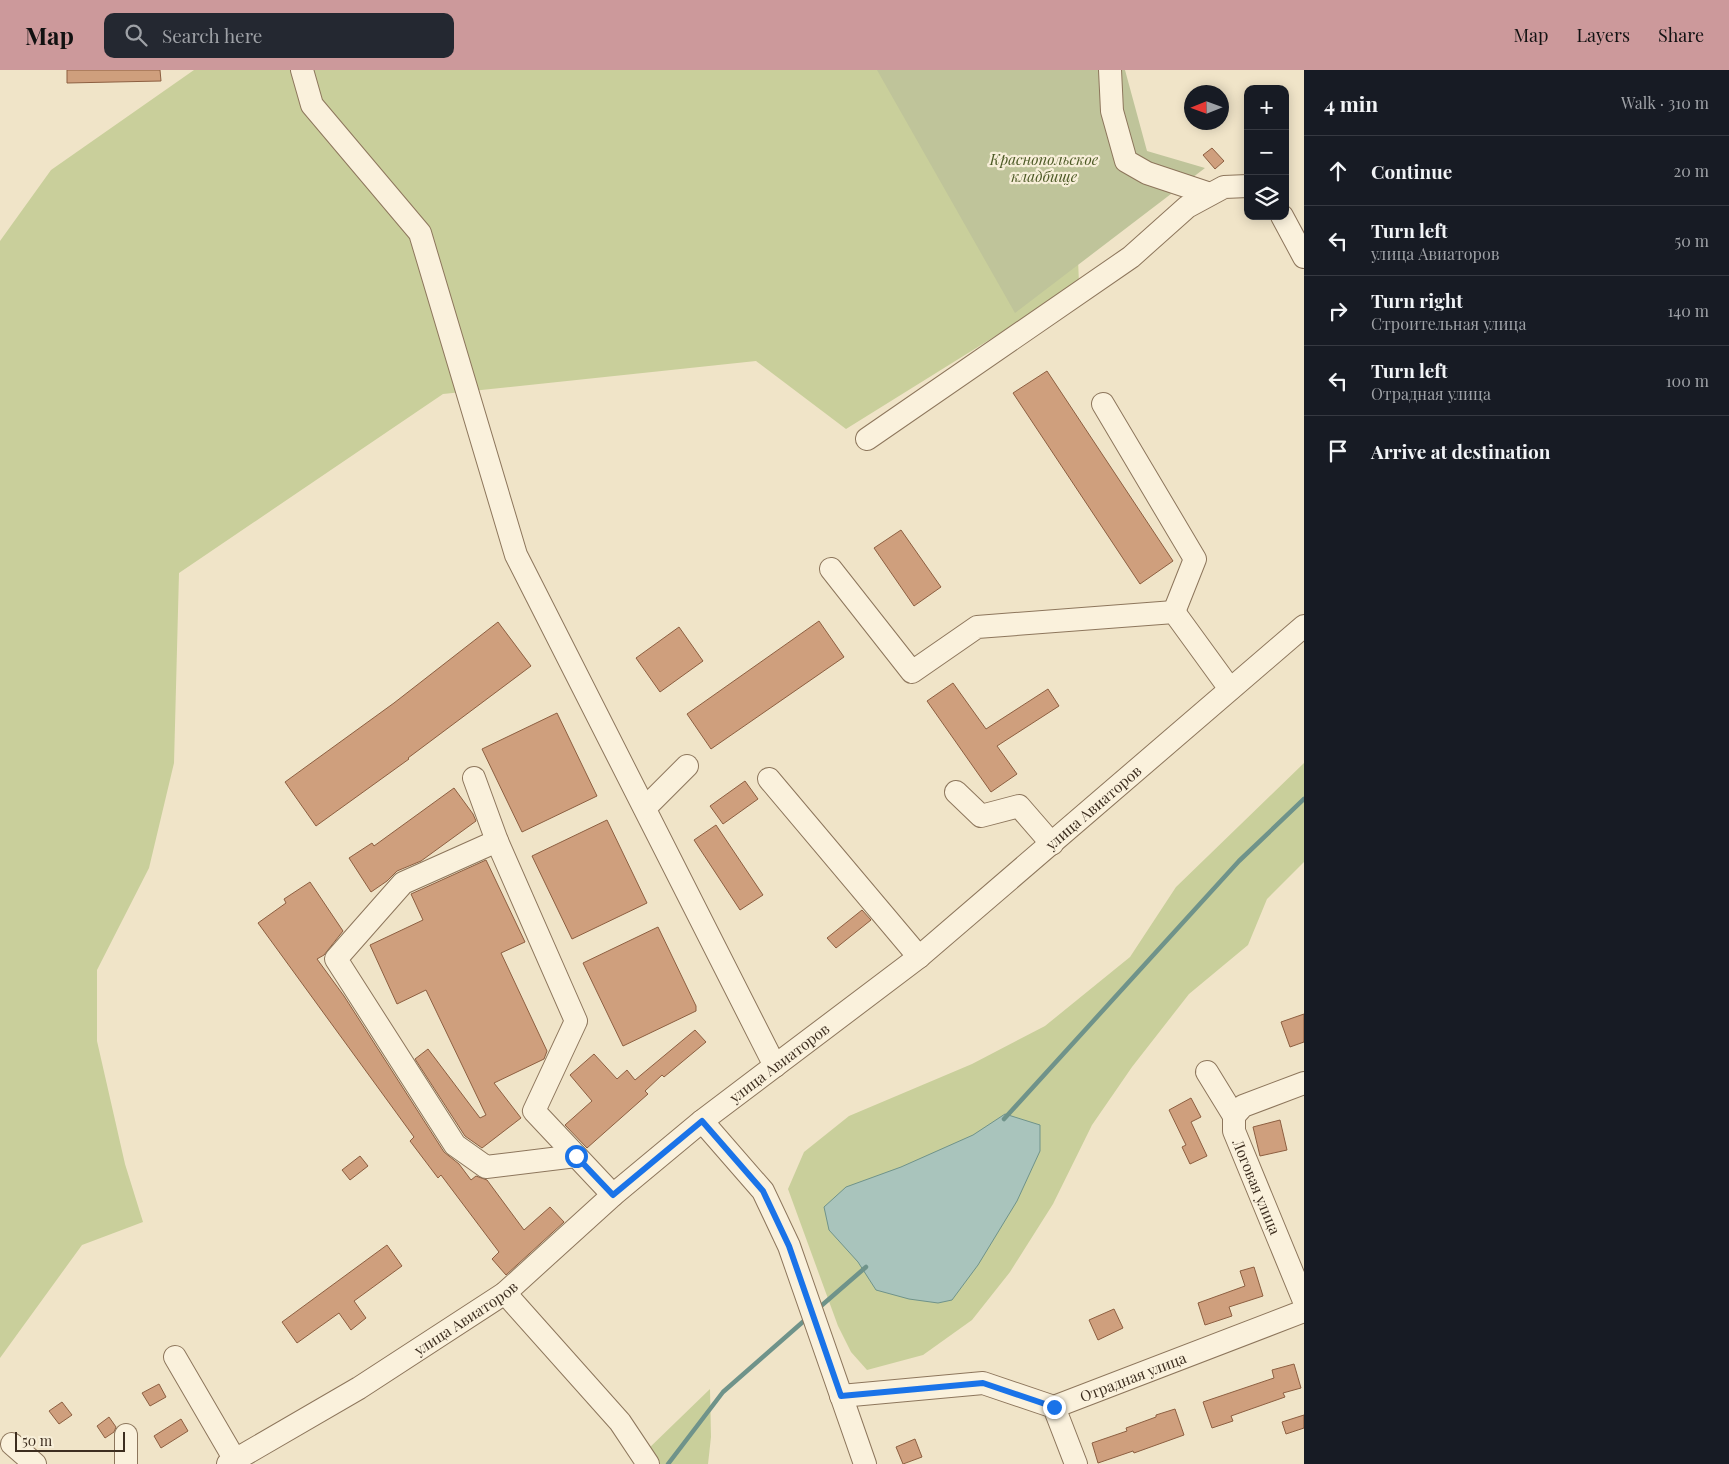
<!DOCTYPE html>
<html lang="en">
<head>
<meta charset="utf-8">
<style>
  body { margin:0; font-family:"Playfair Display",serif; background:#242831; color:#f1f3f6 }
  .controls { position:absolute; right:15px; top:15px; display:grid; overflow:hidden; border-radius:10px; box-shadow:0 2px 12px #0003 }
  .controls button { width:45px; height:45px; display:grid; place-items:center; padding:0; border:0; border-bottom:1px solid #363941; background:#171b24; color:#f1f3f6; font:25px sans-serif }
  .compass { position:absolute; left:1184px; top:15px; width:45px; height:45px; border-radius:50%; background:#171b24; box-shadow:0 2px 12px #0003; rotate:269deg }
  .scale { position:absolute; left:15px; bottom:12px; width:110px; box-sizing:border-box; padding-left:5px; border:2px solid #3d2e20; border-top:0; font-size:14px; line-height:18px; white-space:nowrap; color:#3d2e20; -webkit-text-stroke:4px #f7eed8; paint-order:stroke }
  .stop { position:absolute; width:15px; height:15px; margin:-11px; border:4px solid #1a73e8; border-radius:50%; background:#fff }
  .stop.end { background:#1a73e8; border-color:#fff; box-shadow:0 1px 5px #0008 }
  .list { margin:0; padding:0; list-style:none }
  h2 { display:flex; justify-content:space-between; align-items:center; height:65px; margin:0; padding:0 20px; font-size:21px }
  h2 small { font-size:16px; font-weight:400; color:#9ea1a6 }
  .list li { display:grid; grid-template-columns:32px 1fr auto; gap:15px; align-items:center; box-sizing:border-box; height:70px; padding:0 20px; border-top:1px solid #363941 }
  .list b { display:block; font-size:19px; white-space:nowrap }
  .list p { margin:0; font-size:16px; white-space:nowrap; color:#9ea1a6 }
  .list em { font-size:16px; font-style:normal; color:#9ea1a6 }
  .icon { flex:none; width:28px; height:28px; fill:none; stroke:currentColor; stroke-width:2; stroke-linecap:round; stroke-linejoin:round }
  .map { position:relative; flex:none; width:1304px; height:1394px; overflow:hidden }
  header { display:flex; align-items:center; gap:30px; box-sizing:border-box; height:70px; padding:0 25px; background:#cc999b; color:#111 }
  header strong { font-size:24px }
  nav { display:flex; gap:28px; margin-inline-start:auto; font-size:18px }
  .search { width:350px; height:45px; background:#242831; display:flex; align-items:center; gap:12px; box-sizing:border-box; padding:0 18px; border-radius:10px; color:#9ea1a6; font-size:19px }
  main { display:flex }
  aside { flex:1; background:#171b24 }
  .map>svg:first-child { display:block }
  .green { fill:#c9cf9b }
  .cemetery { fill:#bfc49a }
  .water { fill:#a9c4bc; stroke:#6f938a }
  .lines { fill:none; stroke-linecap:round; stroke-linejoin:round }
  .stream { stroke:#6f938a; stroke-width:4.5 }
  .building { fill:#cf9f7d; stroke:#8d5f41 }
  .minor-casing { stroke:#8d765c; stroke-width:24 }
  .minor { stroke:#faf1dc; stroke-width:22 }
  .route { stroke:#1a73e8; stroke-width:6 }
  .labels { text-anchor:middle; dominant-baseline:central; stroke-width:4.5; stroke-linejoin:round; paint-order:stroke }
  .park-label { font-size:15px; font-style:italic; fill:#4d5a26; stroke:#f7eed8 }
  .street-label { font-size:15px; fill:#3d2e20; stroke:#f7eed8 }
</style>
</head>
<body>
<header>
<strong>Map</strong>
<div class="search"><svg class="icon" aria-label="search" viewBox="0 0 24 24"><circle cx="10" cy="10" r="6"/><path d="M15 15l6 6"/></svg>Search here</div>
<nav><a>Map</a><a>Layers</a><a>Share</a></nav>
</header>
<main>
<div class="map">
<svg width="1304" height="1394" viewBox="0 0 1304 1394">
  <rect width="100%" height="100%" fill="#f0e4c8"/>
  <path class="green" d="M194,0H1102L1077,164L1079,214L846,359L756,291L443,324L179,503L174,693L149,798L97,900V971L125,1094L143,1152L82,1175L0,1288V171L51,100Z
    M1304,693V792L1267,829L1248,875L1189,924L1132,997L1092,1055L1053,1134L1010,1202L972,1250L923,1285L867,1300L851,1282L838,1256L788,1119L804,1082L849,1046L972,994L1045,956L1130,887L1176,817Z
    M710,1319L711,1367L708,1394H639L646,1381Z"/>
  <path class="cemetery" d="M877,0H1125L1147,81L1205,98L1015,243Z"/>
  <path class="water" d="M1005,1044L1040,1055V1081L1017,1131L978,1195L952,1230L938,1233L909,1229L876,1220L858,1192L829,1160L824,1137L846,1117L901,1097L973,1065Z"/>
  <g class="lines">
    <path class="stream" d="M1004,1049L1239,791L1304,729
      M821,1236L866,1197
      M668,1394L723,1322L805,1250"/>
  </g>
  <path class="building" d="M67,0H160L161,11L67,13Z
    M1212,78L1224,91L1215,99L1203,85Z
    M1047,301L1173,491L1140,514L1013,323Z
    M901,460L941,517L914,536L874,478Z
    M819,551L844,587L711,679L687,644Z
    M498,552L531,596L408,688L409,689L316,756L285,712L394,633Z
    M679,557L703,591L660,622L636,588Z
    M953,613L986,659L1048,619L1059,636L997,676L1017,704L991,722L927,631Z
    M557,643L597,726L522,762L482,679Z
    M745,711L758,729L723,754L710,736Z
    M454,718L473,744L476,751L421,791L397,801L387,811L371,822L349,788L372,773L374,776Z
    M607,750L647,833L572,869L532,786Z
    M716,755L763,825L740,840L694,770Z
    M486,790L525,872L501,883L547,981L544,989L494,1013L521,1048L482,1078L465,1066L415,989L428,979L480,1048L486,1045L426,920L397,934L370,875L423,850L411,824Z
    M310,812L343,861L324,885L317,889L344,926L444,1082L459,1094L471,1110L476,1106L487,1110L524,1160L550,1137L564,1152L506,1205L492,1189L499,1182L441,1105L438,1108L410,1071L414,1067L258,853L286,833L284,829Z
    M862,840L871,850L836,878L827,868Z
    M658,857L696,936V941L623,976L583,893Z
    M1304,944V972L1290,977L1281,952Z
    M695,960L706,972L664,1007L662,1005L645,1021L648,1024L587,1078L565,1055L592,1031L570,1005L594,984L617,1009L627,1000L635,1010Z
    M1191,1028L1201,1047L1191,1052L1207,1086L1190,1094L1182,1077L1186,1075L1169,1040Z
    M1280,1050L1287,1080L1260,1086L1253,1057Z
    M360,1086L368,1096L350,1110L342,1100Z
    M387,1175L402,1196L354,1231L366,1248L351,1260L339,1243L297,1273L282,1252Z
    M1254,1197L1263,1226L1229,1237L1232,1246L1205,1255L1198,1233L1245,1216L1240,1201Z
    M1114,1239L1123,1258L1098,1270L1089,1250Z
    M1294,1294L1301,1318L1283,1323L1285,1327L1231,1346L1233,1351L1212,1358L1203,1332L1274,1308L1272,1300Z
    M159,1314L166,1327L150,1336L142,1323Z
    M62,1332L72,1345L59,1354L49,1341Z
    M1175,1339L1184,1365L1134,1383L1133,1381L1098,1393L1092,1373L1127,1361L1126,1358L1156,1347V1345Z
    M1304,1345V1358L1286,1364L1282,1352Z
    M109,1347L116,1357L114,1362L105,1368L97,1356Z
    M181,1349L188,1361L161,1378L154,1366Z
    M915,1369L922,1387L903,1394L896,1377Z"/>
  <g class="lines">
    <defs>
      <g id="minor">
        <path d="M302,0L312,35L420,163L516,485L775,996"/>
        <path d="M1110,0L1112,41L1126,91L1147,103L1210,124"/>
        <path d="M1282,146L1304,187"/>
        <path d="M1103,334L1195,489L1174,542"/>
        <path d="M867,369L1131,187L1187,137L1224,117L1248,116"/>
        <path d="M831,499L912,602L977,557L1174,542L1230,619"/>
        <path d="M474,708L497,771L576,951L534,1041L613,1125"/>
        <path d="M769,709L919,887"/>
        <path d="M956,722L981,746L1019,736L1052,774"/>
        <path d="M645,738L687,696"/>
        <path d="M497,771L403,813L336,889L455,1075L486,1097L576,1086"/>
        <path d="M1207,1002L1234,1046"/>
        <path id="s1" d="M1304,1013L1243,1036L1234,1046V1061L1304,1231"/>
        <path d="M702,1051L763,1121L789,1176L865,1394"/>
        <path d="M505,1223L620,1352L648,1394"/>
        <path d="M175,1287L235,1390"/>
        <path id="s2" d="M841,1326L983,1313L1054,1337L1304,1241"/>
        <path d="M1054,1337L1076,1394"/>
        <path d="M12,1374L35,1394"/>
        <path d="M126,1394V1365"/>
        <path id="s3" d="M228,1394L359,1318L505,1223L613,1125L702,1051L919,887L1304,556"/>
      </g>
    </defs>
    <use href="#minor" class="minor-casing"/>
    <use href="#minor" class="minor"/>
  </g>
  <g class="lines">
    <path class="route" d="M576,1086L613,1125L702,1051L763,1121L789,1176L841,1326L983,1313L1054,1337"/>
  </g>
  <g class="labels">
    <g class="park-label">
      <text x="1044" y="89">Краснопольское<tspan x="1044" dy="17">кладбище</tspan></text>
    </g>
    <g class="street-label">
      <text stroke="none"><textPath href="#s3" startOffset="1089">улица Авиаторов</textPath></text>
      <text stroke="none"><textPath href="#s3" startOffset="684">улица Авиаторов</textPath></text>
      <text stroke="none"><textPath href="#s1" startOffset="154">Логовая улица</textPath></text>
      <text stroke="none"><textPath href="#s3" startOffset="279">улица Авиаторов</textPath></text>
      <text stroke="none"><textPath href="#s2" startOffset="302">Отрадная улица</textPath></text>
    </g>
  </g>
</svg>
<div class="controls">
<button>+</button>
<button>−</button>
<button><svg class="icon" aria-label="layers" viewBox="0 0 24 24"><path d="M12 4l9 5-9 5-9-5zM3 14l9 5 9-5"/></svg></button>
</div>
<svg class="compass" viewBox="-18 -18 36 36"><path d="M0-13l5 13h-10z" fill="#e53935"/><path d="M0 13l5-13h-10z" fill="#9ea1a6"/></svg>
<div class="scale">50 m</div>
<div class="stop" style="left:576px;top:1086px"></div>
<div class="stop end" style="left:1054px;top:1337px"></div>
</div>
<aside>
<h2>4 min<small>Walk · 310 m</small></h2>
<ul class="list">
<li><svg class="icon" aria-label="ahead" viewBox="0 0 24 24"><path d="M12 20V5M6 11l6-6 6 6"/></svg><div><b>Continue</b></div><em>20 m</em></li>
<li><svg class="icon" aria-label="left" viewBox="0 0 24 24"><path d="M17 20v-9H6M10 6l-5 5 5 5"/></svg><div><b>Turn left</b><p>улица Авиаторов</p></div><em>50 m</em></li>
<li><svg class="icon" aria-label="right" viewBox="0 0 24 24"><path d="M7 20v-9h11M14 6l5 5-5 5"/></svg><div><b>Turn right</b><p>Строительная улица</p></div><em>140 m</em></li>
<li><svg class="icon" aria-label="left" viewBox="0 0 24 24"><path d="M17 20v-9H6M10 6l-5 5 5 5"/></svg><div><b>Turn left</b><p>Отрадная улица</p></div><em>100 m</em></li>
<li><svg class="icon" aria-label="arrive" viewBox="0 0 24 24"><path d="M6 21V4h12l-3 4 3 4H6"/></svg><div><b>Arrive at destination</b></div></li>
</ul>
</aside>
</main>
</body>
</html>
